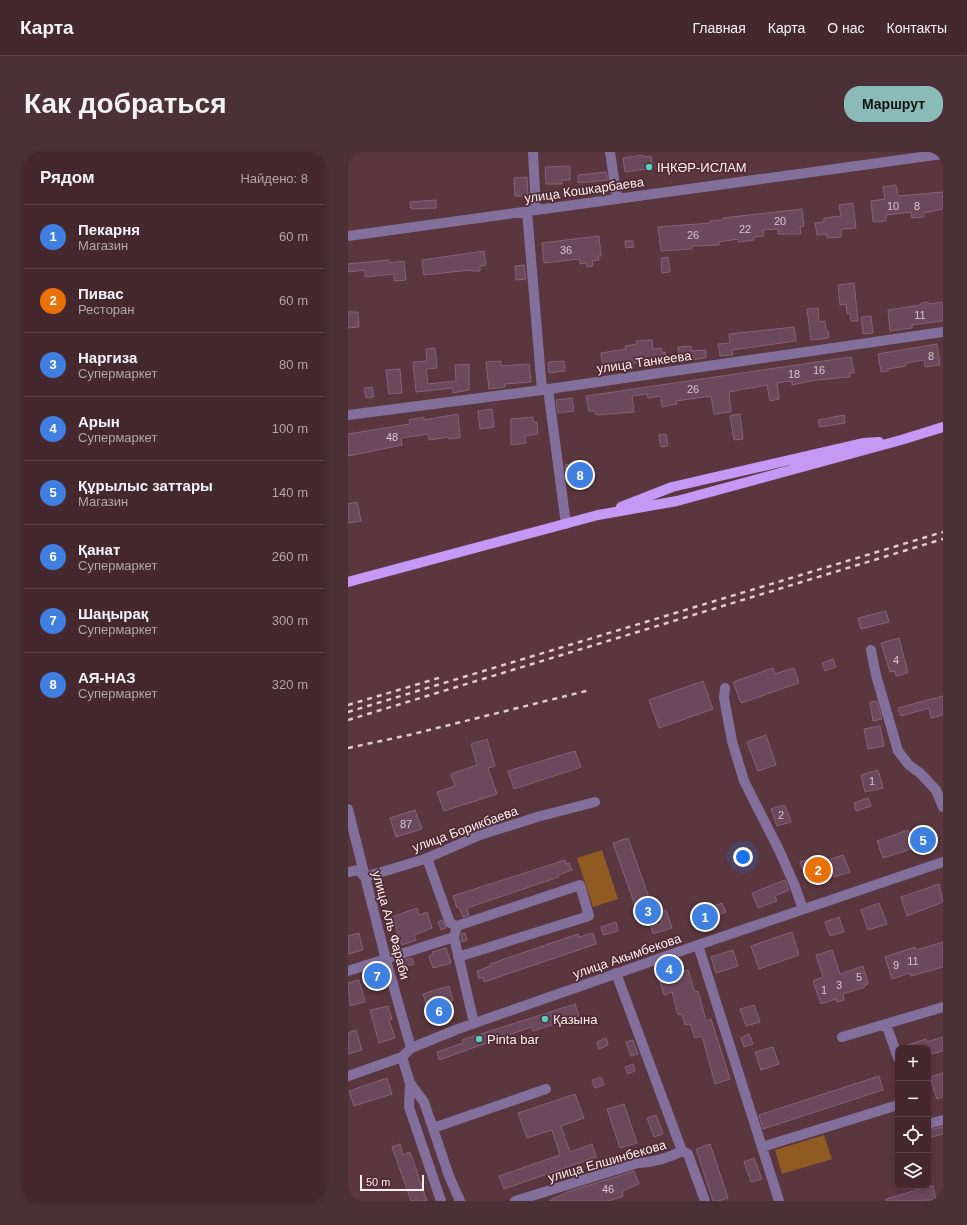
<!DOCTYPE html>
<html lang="ru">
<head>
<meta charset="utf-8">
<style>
  body { margin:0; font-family:Arial,sans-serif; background:#4b3036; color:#f1f3f6 }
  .controls { position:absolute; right:12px; bottom:12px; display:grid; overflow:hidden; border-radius:8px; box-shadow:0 2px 6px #0003 }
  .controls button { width:36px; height:36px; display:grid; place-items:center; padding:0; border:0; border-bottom:1px solid #5c444a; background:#44282e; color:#f1f3f6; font:20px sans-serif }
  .scale { position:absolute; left:12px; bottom:10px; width:64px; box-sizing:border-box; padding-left:4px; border:2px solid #fcedf0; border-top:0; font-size:11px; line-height:14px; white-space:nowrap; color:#fcedf0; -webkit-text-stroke:3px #4f2b34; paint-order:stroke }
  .you { position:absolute; left:395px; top:705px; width:14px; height:14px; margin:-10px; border:3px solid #fff; border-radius:50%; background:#1a73e8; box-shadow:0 0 0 6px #1a73e833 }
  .badge { display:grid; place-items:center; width:26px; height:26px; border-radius:50%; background:#8bbbb9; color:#fff; font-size:13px; font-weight:700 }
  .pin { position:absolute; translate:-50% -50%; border:2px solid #fff; box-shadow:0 1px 4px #0006 }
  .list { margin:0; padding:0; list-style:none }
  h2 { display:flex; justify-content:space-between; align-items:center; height:52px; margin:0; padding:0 16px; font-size:17px }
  h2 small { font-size:13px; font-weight:400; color:#afa6aa }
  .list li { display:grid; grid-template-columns:26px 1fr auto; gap:12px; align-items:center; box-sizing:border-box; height:64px; padding:0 16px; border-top:1px solid #5c444a }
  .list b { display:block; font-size:15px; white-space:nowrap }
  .list p { margin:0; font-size:13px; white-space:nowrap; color:#afa6aa }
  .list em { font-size:13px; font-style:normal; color:#afa6aa }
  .icon { flex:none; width:22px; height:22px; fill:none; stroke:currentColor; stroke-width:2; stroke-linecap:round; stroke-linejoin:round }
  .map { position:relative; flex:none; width:595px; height:1049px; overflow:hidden; border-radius:16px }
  header { display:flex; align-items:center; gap:24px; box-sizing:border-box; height:56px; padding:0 20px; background:#44282e; border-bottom:1px solid #5c444a }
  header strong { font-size:19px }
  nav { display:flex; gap:22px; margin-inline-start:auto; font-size:14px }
  .intro { display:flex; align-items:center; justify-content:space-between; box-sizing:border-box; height:96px; padding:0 24px }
  h1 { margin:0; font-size:28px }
  .button { padding:10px 18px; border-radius:16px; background:#8bbbb9; color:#111; font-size:14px; font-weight:700 }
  main { display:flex; gap:24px; padding:0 24px }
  aside { flex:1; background:#44282e; border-radius:16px; box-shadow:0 2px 6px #0003 }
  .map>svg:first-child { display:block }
  .green { fill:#8f5b22 }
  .building { fill:#6a495c; stroke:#856276 }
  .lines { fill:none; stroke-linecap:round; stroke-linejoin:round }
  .minor { stroke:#836f9c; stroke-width:10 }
  .major { stroke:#c399f5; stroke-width:10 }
  .rail { stroke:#dfccd0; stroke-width:2.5; stroke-dasharray:5 5; stroke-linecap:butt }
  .poi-dot { fill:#58cebf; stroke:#4f2b34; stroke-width:1.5 }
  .labels { text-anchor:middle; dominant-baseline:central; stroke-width:3.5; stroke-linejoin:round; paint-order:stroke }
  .number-label { font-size:11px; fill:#d8c4cb }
  .poi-label { font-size:13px; fill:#fcedf0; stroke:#4f2b34; text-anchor:start }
  .street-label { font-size:13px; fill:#fcedf0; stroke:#4f2b34 }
</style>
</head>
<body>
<header>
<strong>Карта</strong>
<nav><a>Главная</a><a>Карта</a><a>О нас</a><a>Контакты</a></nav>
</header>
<div class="intro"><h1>Как добраться</h1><a class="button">Маршрут</a></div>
<main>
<aside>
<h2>Рядом<small>Найдено: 8</small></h2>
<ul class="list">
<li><span class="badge" style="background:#3f7fe0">1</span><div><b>Пекарня</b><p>Магазин</p></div><em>60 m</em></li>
<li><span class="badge" style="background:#e8710a">2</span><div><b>Пивас</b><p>Ресторан</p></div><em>60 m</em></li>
<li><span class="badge" style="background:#3f7fe0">3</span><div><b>Наргиза</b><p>Супермаркет</p></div><em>80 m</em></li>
<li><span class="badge" style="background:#3f7fe0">4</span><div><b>Арын</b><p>Супермаркет</p></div><em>100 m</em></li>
<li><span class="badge" style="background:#3f7fe0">5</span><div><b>Құрылыс заттары</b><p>Магазин</p></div><em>140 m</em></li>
<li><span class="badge" style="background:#3f7fe0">6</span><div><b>Қанат</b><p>Супермаркет</p></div><em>260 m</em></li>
<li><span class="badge" style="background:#3f7fe0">7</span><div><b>Шаңырақ</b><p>Супермаркет</p></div><em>300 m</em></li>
<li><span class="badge" style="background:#3f7fe0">8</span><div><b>АЯ-НАЗ</b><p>Супермаркет</p></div><em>320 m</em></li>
</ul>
</aside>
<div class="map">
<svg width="595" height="1049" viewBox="0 0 595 1049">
  <rect width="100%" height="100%" fill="#5a363e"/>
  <path class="green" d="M254,698L270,747L245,755L229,706Z
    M476,983L484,1007L434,1022L427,998Z"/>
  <path class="building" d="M295,3V5L303,4L305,16L277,20L275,6Z
    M222,14V28H214V32H198L197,15Z
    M258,20L260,28L230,31V23Z
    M179,25L180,44H167L166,26Z
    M548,33L550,44L595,40V57L576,61V65L564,66L563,60L538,63V69L525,70L523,49L537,47L535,35Z
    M88,48V56L63,57L62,50Z
    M505,51L508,76L493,77V85L479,86V82L469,83L467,71L476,70V66L493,64L491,53Z
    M454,57L456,74L452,75L453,82H430V77L415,78L416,84L406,85V88L390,90V87L371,90V93L344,94V97L313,99L310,75L362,71V69L375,68V66Z
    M251,84L253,104H250L251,108L244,109L245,114L239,115L238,111L232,112V107L196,111L194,91Z
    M277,89H285L286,95L278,96Z
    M136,99L138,113L132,114V119H123V118L76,123L74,108Z
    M320,105L322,120L314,121L313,106Z
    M41,108V111L56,109L58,128L46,129V122L17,125V118L0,120V112Z
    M176,113L178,127L168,128L167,114Z
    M506,131L510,169H503L502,161L499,162L498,152L492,153L490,133Z
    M580,150V152L595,150V169L564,173V176L542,179L540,158L573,153V151Z
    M470,156L471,170L477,169L478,179H480L481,186L463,188L459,157Z
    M0,160H10L11,175L0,176Z
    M523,164L525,181L515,182L513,165Z
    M446,175L448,189L384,198L385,203L372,204L370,192L382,191L381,182Z
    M304,188L305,197L313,196L314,201L317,200L318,207L285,211V213L255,218L253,201L278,197L277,194L289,192L288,189Z
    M589,192L592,213L577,215L576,208L558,211V214L540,217V219L533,220L530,202Z
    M343,194V199L358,198V206L331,209L330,195Z
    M87,196L89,216L78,217L80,232L108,229L107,213L121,212V238L105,241V236L68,240L65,210L79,209L78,197Z
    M503,205L506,221H501L502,225L468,228L444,233V229L429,231L431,247L422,249L419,233L381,240L383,260L366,262L363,244L328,249L329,252L314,255L313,244L300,246L299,242L284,244L286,260L248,263L247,259H241L238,244Z
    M153,209V214L181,212L183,230L157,232V235L141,237L138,210Z
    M216,209L217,219L201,221L200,210Z
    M52,217L54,241L41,242L38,218Z
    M24,235L26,245L18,246L16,236Z
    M224,246L226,259L210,261L208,248Z
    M144,257L146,275L132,277L130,259Z
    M110,262L112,286L101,287V285L81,288L80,282L53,286L54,293L0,304V282L62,272L61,268L76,265V268Z
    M392,262L395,287L386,288L382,264Z
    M496,263L497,271L472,275L470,268Z
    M185,265V270H189L190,282L177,284L178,291L163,293V267Z
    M318,282L320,294L313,295L311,283Z
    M233,310L235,324L218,327L217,313Z
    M9,350L13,369L0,371V352Z
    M538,459L541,470L513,477L510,466Z
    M551,486L560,521L548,524L547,519L542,520L533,491Z
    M485,507L488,515L477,519L474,511Z
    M425,516L427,522L446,516L451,531L393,551L385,530Z
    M355,529L365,557L311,576L301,548Z
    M595,544V563L583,566L581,556L553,564L550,556Z
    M529,549L534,567L525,569L522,550Z
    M532,574L536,594L520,597L516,577Z
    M418,583L428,613L410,619L399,590Z
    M139,587L147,614L140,616L149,642L96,659L89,640L107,634L103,622L129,613L123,592Z
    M227,599L233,615L166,637L160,619Z
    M530,618L535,636L517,640L513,623Z
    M520,646L523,654L508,659L506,651Z
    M437,653L443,670L429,674L423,657Z
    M67,658L74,677L48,685L42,666Z
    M584,675L588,689L535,706L529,689L560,678L562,682Z
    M280,686L306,760L291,765L265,691Z
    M472,703L474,710L495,703L502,720L486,725L484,717L458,726L452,710Z
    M217,708L218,712L221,711L224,718L210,723L211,725L119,756L121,763L115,765L111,755L109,756L105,744Z
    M437,728L441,738L427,744L429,749L410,756L404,741Z
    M591,732L595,750L559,764L553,745Z
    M374,751L378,760L356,768L353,759Z
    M531,751L539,772L520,778L513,758Z
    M69,756L71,763L79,760L84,776L66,783L68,788L54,793L44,765Z
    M318,758L324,776L305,782L303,775L314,771L310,761Z
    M491,765L496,780L482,784L477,770Z
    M94,768L98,776L93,778L90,770Z
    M268,770L270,779L255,783L253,775Z
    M444,780L451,803L411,817L403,794Z
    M11,781L15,798L0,802V784Z
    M117,781L119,788L114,790L113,782Z
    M245,781L248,792L136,830L135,825L131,827L129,819L143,814L142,812L230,782L231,785Z
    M595,790V815L563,824L562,821L544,827L537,805L567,795L568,798Z
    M98,796L103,811L85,816L81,804L85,802L84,800Z
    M385,798L390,814L368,821L363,805Z
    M484,798L492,822L515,814L520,832L516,833L517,835L495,842L496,848L489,850L488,847L473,852L465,829L475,825L468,803Z
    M64,806L66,812L56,815L54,809Z
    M340,818L347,840L350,839L358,869L363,867L382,927L367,932L354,884L347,886L342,872L337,873L334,862L330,863L324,840L316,843L311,827Z
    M11,828L17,850L2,854L0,831Z
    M101,834L105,848L94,852L96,860L83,865L75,842Z
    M227,852L231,864L185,879L183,875L91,908L89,900L115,891L114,888Z
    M406,853L412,870L398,874L392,857Z
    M40,854L44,867L41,868L47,886L31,891L22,858Z
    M8,878L14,898L0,902V881Z
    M401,882L405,892L396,895L393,886Z
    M595,885V899L580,903V896L553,895L578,887L579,890Z
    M258,886L260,893L251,897L249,890Z
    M285,888L290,902L283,904L278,890Z
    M425,895L431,912L413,918L407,900Z
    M285,912L287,919L280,922L277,915Z
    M595,921V945L589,947L582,925Z
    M531,924L535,938L415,977L411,963Z
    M253,925L256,933L247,936L244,928Z
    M39,926L44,942L6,954L1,939Z
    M227,942L236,966L213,974L222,1000L244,992L248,1005L156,1037L151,1024L212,1003L204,978L179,986L170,961Z
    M276,952L289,991L272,996L259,957Z
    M308,963L315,982L306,985L299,966Z
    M595,975V982L580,986V978Z
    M52,992L55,1003L62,1000L79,1049H63L44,995Z
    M362,992L380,1046L370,1049H365L348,997Z
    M406,1006L414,1027L403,1030L396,1010Z
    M286,1019L291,1032L274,1039L275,1044L261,1049H201L219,1040Z
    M571,1034H585L588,1048L538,1049V1047L572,1037Z"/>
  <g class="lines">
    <path class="minor" d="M185,0L188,58
      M262,0L269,47
      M179,59L194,238
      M0,84L595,2
      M200,237L218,372
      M0,263L194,238L595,180
      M523,498L528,523L550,599L561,613L572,621L588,638L595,655
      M377,536L376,546L384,589L396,629L431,698L446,732L455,757
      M0,657L38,808L63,896
      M79,706L102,771L109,774
      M0,720L10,718L17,725L77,707L132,683L189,665L247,650
      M106,785L109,774L232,733L241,764L110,805
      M350,793L431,1049
      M0,819L106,785L126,871
      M268,821L334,999L340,1002L357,1049
      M538,872L550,906
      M494,885L595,855
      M54,905L62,931L76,950L101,1024L112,1049
      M0,924L54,905L63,896L110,877L350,793L595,710
      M62,931L61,955L93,1049
      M580,972L595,968
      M85,976L198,937
      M414,995L550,953
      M167,1049L290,1011C307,1010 319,1007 334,999"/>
    <path class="major" d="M273,355L324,335L515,291L531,290
      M0,430L250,363L329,349L553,288L595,275"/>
    <path class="rail" d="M0,553L94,525
      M0,560L595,380
      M0,568L595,387
      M0,596L61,583L242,538"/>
  </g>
  <g class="poi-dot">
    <circle cx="301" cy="15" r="4"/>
    <circle cx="197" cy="867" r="4"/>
    <circle cx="131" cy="887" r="4"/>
  </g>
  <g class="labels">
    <g class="number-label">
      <text x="545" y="54">10</text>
      <text x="569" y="54">8</text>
      <text x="432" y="69">20</text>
      <text x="397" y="77">22</text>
      <text x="345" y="83">26</text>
      <text x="218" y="98">36</text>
      <text x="572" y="163">11</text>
      <text x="583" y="204">8</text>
      <text x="471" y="218">16</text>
      <text x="446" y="222">18</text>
      <text x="345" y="237">26</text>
      <text x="44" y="285">48</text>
      <text x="548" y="508">4</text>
      <text x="524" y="629">1</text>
      <text x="433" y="663">2</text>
      <text x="58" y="672">87</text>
      <text x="565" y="809">11</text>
      <text x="548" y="813">9</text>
      <text x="511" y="825">5</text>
      <text x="491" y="833">3</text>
      <text x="476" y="838">1</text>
      <text x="260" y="1037">46</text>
    </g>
    <g class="poi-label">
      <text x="309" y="15">ІҢКӘР-ИСЛАМ</text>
      <text x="205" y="867">Қазына</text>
      <text x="139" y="887">Pinta bar</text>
    </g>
    <g class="street-label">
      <text transform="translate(236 38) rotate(-8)">улица Кошкарбаева</text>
      <text transform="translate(296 210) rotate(-8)">улица Танкеева</text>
      <text transform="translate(117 677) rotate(-20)">улица Борикбаева</text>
      <text transform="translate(43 773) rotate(75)">улица Аль Фараби</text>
      <text transform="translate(279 804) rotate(-19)">улица Акымбекова</text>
      <text transform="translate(259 1009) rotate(-16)">улица Елшинбекова</text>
    </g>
  </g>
</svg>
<div class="controls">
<button>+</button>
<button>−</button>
<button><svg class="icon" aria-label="locate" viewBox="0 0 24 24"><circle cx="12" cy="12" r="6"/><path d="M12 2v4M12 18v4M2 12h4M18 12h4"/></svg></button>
<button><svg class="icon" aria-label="layers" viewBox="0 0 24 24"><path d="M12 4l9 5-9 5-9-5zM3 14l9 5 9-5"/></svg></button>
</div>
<div class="scale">50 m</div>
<div class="you"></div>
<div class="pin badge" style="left:357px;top:765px;background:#3f7fe0">1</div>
<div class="pin badge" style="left:470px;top:718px;background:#e8710a">2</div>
<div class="pin badge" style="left:300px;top:759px;background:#3f7fe0">3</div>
<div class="pin badge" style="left:321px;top:817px;background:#3f7fe0">4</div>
<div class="pin badge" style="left:575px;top:688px;background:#3f7fe0">5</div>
<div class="pin badge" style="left:91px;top:859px;background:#3f7fe0">6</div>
<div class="pin badge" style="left:29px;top:824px;background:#3f7fe0">7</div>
<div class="pin badge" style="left:232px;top:323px;background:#3f7fe0">8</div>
</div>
</main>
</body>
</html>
